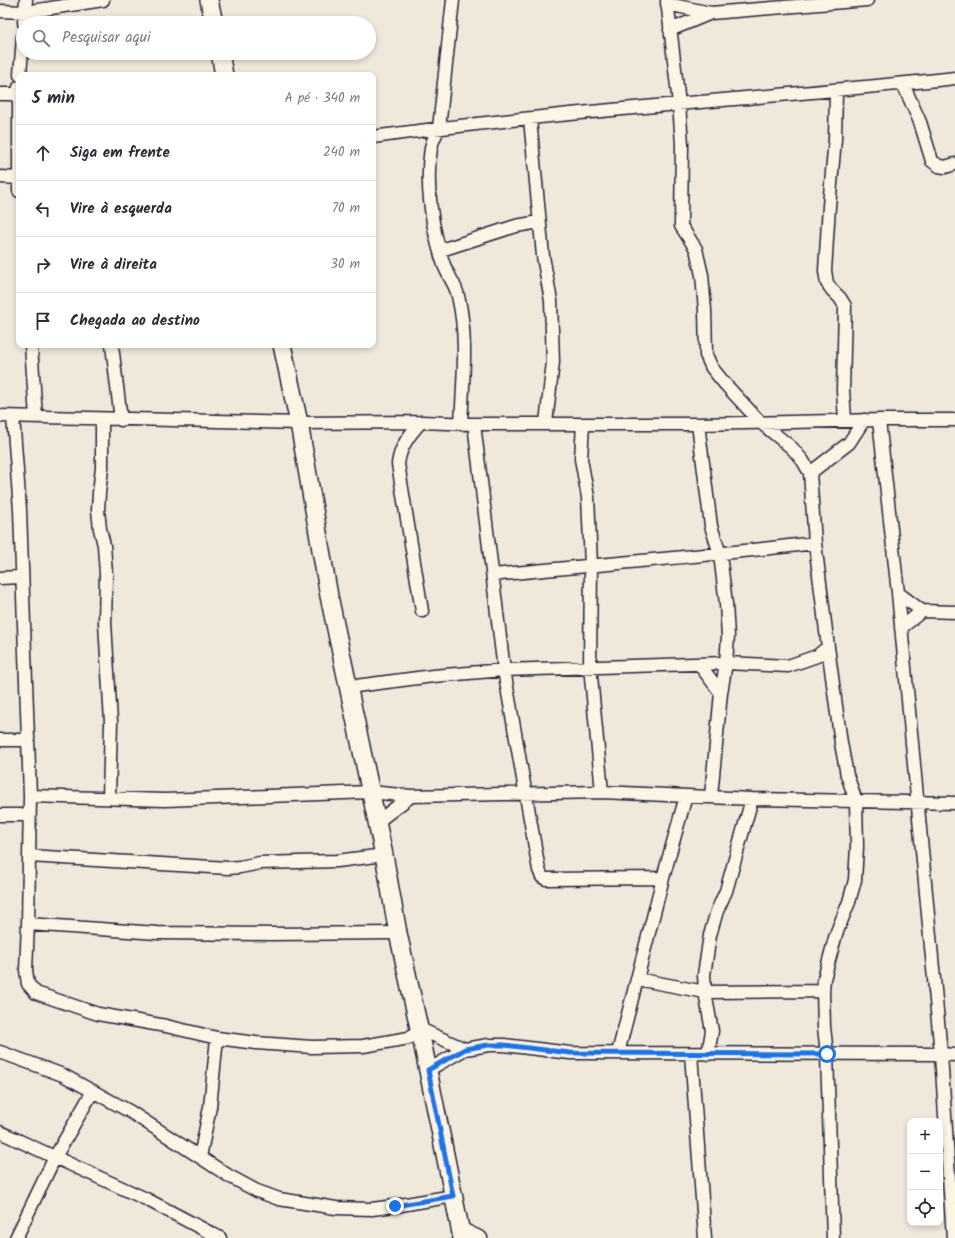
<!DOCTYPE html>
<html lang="pt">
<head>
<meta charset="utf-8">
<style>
  body { margin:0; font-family:Kalam,sans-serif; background:#f2f2f3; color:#2b2b33 }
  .controls { position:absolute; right:12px; bottom:12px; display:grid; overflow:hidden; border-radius:8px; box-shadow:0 2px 6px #0003 }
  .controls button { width:36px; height:36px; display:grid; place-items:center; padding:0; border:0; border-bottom:1px solid #e1e1e2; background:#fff; color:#2b2b33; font:20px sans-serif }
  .stop { position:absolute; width:12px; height:12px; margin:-9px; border:3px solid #1a73e8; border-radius:50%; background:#fff }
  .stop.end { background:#1a73e8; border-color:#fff; box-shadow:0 1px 4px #0008 }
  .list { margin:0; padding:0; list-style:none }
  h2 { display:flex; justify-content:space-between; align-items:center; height:52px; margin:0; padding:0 16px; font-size:17px }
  h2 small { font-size:13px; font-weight:400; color:#7c7c81 }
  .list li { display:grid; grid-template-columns:26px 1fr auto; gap:12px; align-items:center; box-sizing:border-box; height:56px; padding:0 16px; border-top:1px solid #e1e1e2 }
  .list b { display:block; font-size:15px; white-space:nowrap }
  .list em { font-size:13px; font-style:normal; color:#7c7c81 }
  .icon { flex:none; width:22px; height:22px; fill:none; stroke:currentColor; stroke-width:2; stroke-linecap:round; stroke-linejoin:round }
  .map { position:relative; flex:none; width:955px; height:1238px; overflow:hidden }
  .search { position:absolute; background:#fff; box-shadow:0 2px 6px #0003; left:16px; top:16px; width:360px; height:44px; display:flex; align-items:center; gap:10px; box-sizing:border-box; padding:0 14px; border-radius:22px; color:#7c7c81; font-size:15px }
  .panel { position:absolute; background:#fff; box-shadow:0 2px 6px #0003; left:16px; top:72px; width:360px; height:276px; border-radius:8px }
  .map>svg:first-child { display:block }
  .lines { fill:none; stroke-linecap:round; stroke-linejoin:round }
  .street-casing { stroke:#22223b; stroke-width:15 }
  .secondary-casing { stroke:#22223b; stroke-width:20 }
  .street { stroke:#fcf5e5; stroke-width:12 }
  .secondary { stroke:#fcf5e5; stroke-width:17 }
  .route { stroke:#1a73e8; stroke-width:5 }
</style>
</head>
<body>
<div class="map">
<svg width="955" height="1238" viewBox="0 0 955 1238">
  <rect width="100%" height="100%" fill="#efe8db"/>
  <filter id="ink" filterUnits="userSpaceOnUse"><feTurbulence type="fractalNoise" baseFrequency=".025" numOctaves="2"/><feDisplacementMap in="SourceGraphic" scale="8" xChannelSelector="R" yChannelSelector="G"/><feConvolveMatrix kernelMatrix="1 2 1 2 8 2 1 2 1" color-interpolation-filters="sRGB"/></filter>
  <g filter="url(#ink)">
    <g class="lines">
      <defs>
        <path id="street" d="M453,0L439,128C436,134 432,141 431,148C425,185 432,230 444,265C448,276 456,285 458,296C468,337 463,382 461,424
          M667,0L679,104L682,144L681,226L696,249L702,275L705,310L706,355L712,368L725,384L760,422L792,448L803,461L810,473L815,543L828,647L841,743L847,775L856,801L857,847L855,880L849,902L836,934L824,979L823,991L824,1027L827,1054L833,1238
          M667,4L711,13L867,0
          M0,11L25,12L103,0
          M24,23L26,0
          M670,30L711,13
          M20,75L23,37
          M903,84L920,122L932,161L939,166L945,167L955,164
          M19,87V191
          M836,91L835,139L829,206L825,271L827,283L832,290L840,298L845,306L843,390L845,420
          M0,94H19
          M530,119L543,256L551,301L553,362L546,423
          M373,137C566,110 761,99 955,78
          M0,177L19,178
          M441,250L516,226L539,222
          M31,345L36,417
          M112,345L121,420
          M0,416L299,423L421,422L474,424H698L879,420H955
          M13,417L20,510L30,796L28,924L26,970L28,984L36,993L98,1014L166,1026L217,1038L256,1043L312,1047L363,1046L409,1038L420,1029L465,1049
          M102,419V468L99,493L98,510L100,529L104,545L106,574L105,623L111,722L109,798
          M879,420L898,593L941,1054L953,1238
          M421,422C409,435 400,447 398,464L422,611
          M474,424L504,670L539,870L542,877L546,879L663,878
          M583,424L581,459L588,497L591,565L590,666L602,792
          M698,424L711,526L720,554L726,604L728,636L726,663L721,693L711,796
          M810,473L849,443L864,420
          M493,575C601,564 708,556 815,543
          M0,578L21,577
          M898,593L922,611L955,612
          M901,628L922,611
          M699,664L721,693
          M348,687L433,676L504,670L726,663L788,666L817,656L828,647
          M0,740H28
          M30,796L165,800L370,792L411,796L602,792L752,799L955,803
          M0,815H29
          M377,822L411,796
          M29,856L228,868L240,867L260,863L337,861L384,855
          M28,924L157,933L271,934L398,933
          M637,979L705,992L823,991
          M0,1052L63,1075L129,1111L229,1176L257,1191L279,1199L336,1208L372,1209L395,1206L453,1196
          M618,1053L663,878L686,796
          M691,1054L705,1238
          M708,1054L712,1031L705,992L704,975L710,935L717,911L726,891L752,799
          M428,1070L465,1049L489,1045H504L570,1053L941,1054L955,1055
          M0,1132L146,1199L220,1238
          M200,1157L210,1107L217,1038
          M460,1228L481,1238
          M16,1238L55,1157L93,1091"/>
        <path id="secondary" d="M209,0L214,23
          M220,53L224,75
          M282,345L299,423L329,596L384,855L398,933L423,1046L462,1238"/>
      </defs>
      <use href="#street" class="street-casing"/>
      <use href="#secondary" class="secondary-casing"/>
      <use href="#street" class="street"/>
      <use href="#secondary" class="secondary"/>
    </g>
  </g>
  <g class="lines" filter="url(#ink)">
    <path class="route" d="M395,1206L453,1196L428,1070L465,1049L488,1045H504L570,1053L827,1054"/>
  </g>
</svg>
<div class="controls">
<button>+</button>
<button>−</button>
<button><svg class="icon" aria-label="locate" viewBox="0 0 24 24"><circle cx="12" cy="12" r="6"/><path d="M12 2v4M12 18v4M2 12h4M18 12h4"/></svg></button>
</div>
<div class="stop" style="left:827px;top:1054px"></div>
<div class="stop end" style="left:395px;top:1206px"></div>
<div class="search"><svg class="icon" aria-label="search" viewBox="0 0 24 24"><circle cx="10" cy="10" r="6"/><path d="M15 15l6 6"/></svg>Pesquisar aqui</div>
<section class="panel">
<h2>5 min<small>A pé · 340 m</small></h2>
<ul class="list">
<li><svg class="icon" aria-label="ahead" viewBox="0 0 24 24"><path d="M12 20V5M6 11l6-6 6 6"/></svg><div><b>Siga em frente</b></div><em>240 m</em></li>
<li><svg class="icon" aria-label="left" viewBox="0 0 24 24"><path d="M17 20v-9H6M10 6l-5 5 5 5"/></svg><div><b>Vire à esquerda</b></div><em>70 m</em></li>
<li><svg class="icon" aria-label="right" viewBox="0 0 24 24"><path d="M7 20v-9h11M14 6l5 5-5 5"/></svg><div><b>Vire à direita</b></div><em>30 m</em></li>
<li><svg class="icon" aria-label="arrive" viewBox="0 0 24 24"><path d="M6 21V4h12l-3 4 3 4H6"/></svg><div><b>Chegada ao destino</b></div></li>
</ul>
</section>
</div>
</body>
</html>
